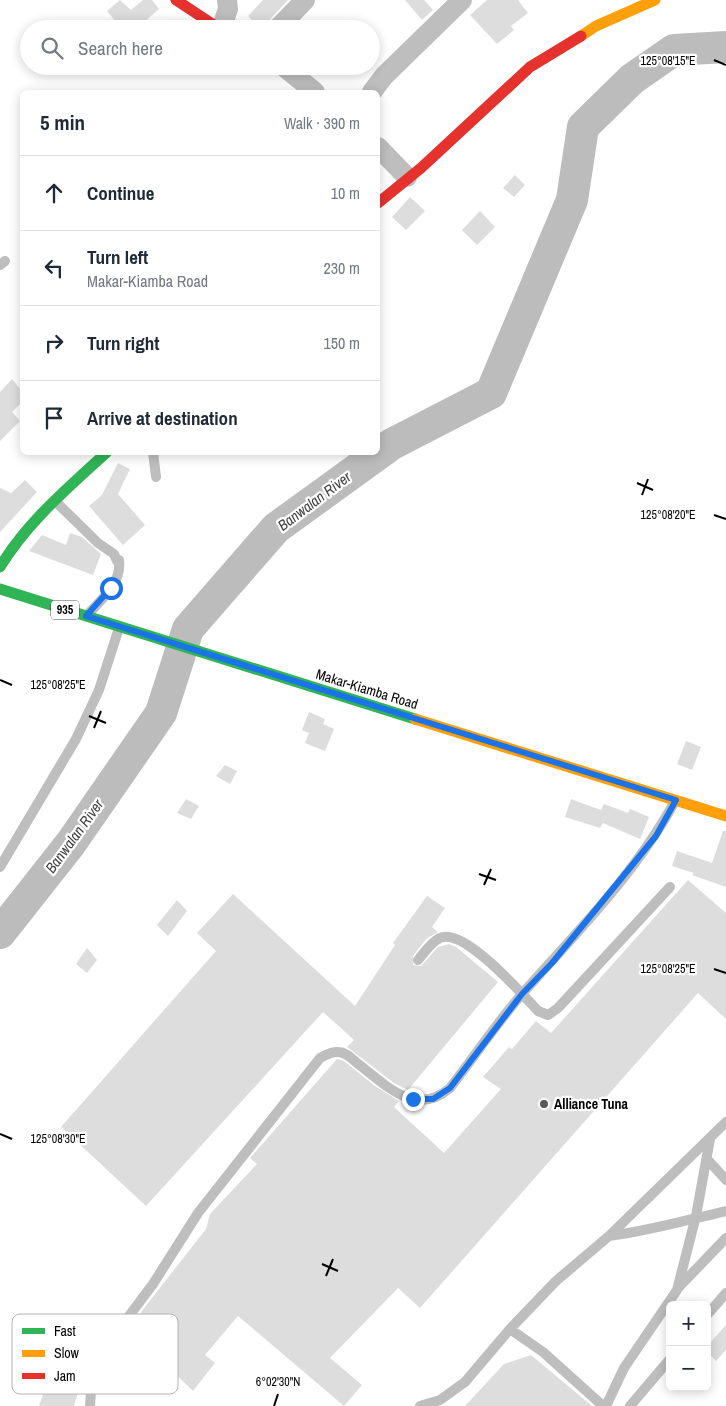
<!DOCTYPE html>
<html lang="en">
<head>
<meta charset="utf-8">
<style>
  body { margin:0; font-family:"Archivo Narrow",sans-serif; background:#f6f6f7; color:#1f2937 }
  .controls { position:absolute; right:15px; bottom:15px; display:grid; overflow:hidden; border-radius:8px; box-shadow:0 2px 12px #0003 }
  .controls button { width:45px; height:45px; display:grid; place-items:center; padding:0; border:0; border-bottom:1px solid #e0e1e3; background:#fff; color:#1f2937; font:25px sans-serif }
  .stop { position:absolute; width:15px; height:15px; margin:-11px; border:4px solid #1a73e8; border-radius:50%; background:#fff }
  .stop.end { background:#1a73e8; border-color:#fff; box-shadow:0 1px 5px #0008 }
  .list { margin:0; padding:0; list-style:none }
  h2 { display:flex; justify-content:space-between; align-items:center; height:65px; margin:0; padding:0 20px; font-size:21px }
  h2 small { font-size:16px; font-weight:400; color:#747a83 }
  .list li { display:grid; grid-template-columns:32px 1fr auto; gap:15px; align-items:center; box-sizing:border-box; height:75px; padding:0 20px; border-top:1px solid #e0e1e3 }
  .list b { display:block; font-size:19px; white-space:nowrap }
  .list p { margin:0; font-size:16px; white-space:nowrap; color:#747a83 }
  .list em { font-size:16px; font-style:normal; color:#747a83 }
  .icon { flex:none; width:28px; height:28px; fill:none; stroke:currentColor; stroke-width:2; stroke-linecap:round; stroke-linejoin:round }
  .map { position:relative; flex:none; width:726px; height:1406px; overflow:hidden }
  .search { position:absolute; background:#fff; box-shadow:0 2px 12px #0003; left:20px; top:20px; width:360px; height:55px; display:flex; align-items:center; gap:12px; box-sizing:border-box; padding:0 18px; border-radius:28px; color:#747a83; font-size:19px }
  .panel { position:absolute; background:#fff; box-shadow:0 2px 12px #0003; left:20px; top:90px; width:360px; height:365px; border-radius:8px }
  .map>svg:first-child { display:block }
  .lines { fill:none; stroke-linecap:round; stroke-linejoin:round }
  .river { stroke:#bcbcbc; stroke-width:32 }
  .building { fill:#ddd }
  .lane { stroke:#bebebe; stroke-width:10 }
  .street { stroke:#bebebe; stroke-width:20 }
  .fast { stroke:#30b455; stroke-width:11 }
  .slow { stroke:#ff9f0a; stroke-width:11 }
  .jam { stroke:#e5322d; stroke-width:11 }
  .route { stroke:#1a73e8; stroke-width:6 }
  .ticks { fill:none; stroke:#000; stroke-width:2 }
  .poi-dot { fill:#595959; stroke:#fff; stroke-width:2 }
  .labels { text-anchor:middle; dominant-baseline:central; stroke-width:4.5; stroke-linejoin:round; paint-order:stroke }
  .shield { fill:#fff; stroke:#4c4c4c; stroke-width:1 }
  .shield-label { font-size:12px; font-weight:bold; fill:#000 }
  .street-label { font-size:14px; fill:#000; stroke:#fff }
  .poi-label { font-size:14px; font-weight:bold; fill:#000; stroke:#fff; text-anchor:start }
  .water-label { font-size:15px; font-style:italic; fill:#414141; stroke:#fff }
  .key { fill:#fff; stroke:#b2b2b2; stroke-width:1 }
  .key-label { font-size:14px; fill:#000 }
  .ticks-label { font-size:12px; text-anchor:middle; fill:#000; stroke:#fff; stroke-width:4.5; stroke-linejoin:round; paint-order:stroke }
</style>
</head>
<body>
<div class="map">
<svg width="726" height="1406" viewBox="0 0 726 1406">
  <rect width="100%" height="100%" fill="#fff"/>
  <g class="lines">
    <path class="river" d="M0,933L71,843L161,713L188,629L276,528L392,444L491,393L572,200L583,127L632,79L674,50L726,47"/>
  </g>
  <path class="building" d="M120,0L131,10L143,0H152L159,9L136,29H122L107,11Z
    M263,0H288L261,29L248,16Z
    M405,0H424L433,10L422,20Z
    M487,0H518L528,13L511,26L514,30L497,44L470,15Z
    M515,175L525,185L514,197L503,188Z
    M410,197L425,211L406,230L392,217Z
    M480,211L495,227L477,245L462,230Z
    M12,379L22,391V402L12,412L20,421L0,441V392Z
    M118,463L130,469L118,494L145,525L123,545L89,506L102,495Z
    M25,480L37,492L0,532V488L11,493Z
    M70,533L82,537L101,554L93,575L29,551L42,535L66,545Z
    M309,712L325,719L323,724L334,729L325,751L305,743L309,733L302,730Z
    M686,741L701,747L692,770L677,764Z
    M225,765L237,771L230,784L216,776Z
    M186,799L199,806L191,819L177,813Z
    M571,799L601,810L604,804L628,813L630,809L649,817L640,839L603,823L600,828L565,817Z
    M723,831H726V887L692,875L694,873L672,866L677,851L712,863Z
    M688,880L726,913V1019L698,993L420,1308L398,1288L330,1358L362,1385L344,1406L238,1316L205,1355L215,1363L193,1391L142,1342L141,1312L206,1229L210,1214L257,1164L250,1158L337,1059L344,1061L375,1086L399,1101L394,1107L444,1153L501,1089L483,1077L509,1047L512,1049L536,1021L551,1033Z
    M233,894L355,1006L395,945L393,943L427,896L445,908L432,927L438,932L426,939L413,956V965L421,966L438,947L449,944L456,947L498,982L408,1090L394,1083L347,1047L354,1040L323,1012L146,1206L61,1127L216,951L197,933Z
    M177,900L187,911L168,936L157,925Z
    M87,948L97,960L87,973L76,964Z
    M726,1325V1350L716,1361L707,1352V1346Z
    M531,1355L592,1406H465L504,1364Z
    M45,1388L79,1389L74,1406H39Z"/>
  <g class="lines">
    <path class="lane" d="M0,265L5,261
      M153,452L156,477
      M55,501L98,543L114,554L117,561L119,560C122,583 102,599 88,614
      M0,867L76,739L99,690L119,628
      M418,960C424,953 432,941 440,938C464,927 522,994 538,1011L548,1015L558,1008L670,887
      M707,1159L726,1180
      M609,1236C649,1231 687,1220 726,1211
      M678,1288L726,1238
      M707,1315L726,1293
      M510,1329L543,1352L603,1406
      M90,1406L91,1391L129,1316L153,1284L198,1213L320,1058C326,1055 331,1051 338,1052C346,1052 351,1058 357,1063C386,1085 415,1118 450,1088C474,1057 496,1024 522,994C576,933 636,873 675,801
      M420,1406L440,1400L465,1382L510,1329L556,1281L609,1236L726,1122
      M606,1406L624,1368L677,1290L696,1216L710,1139
      M630,1406L670,1359"/>
    <path class="street" d="M221,29L228,9L227,0
      M277,29L305,0
      M283,66L315,92
      M372,92L384,76L462,0
      M378,147L407,177"/>
    <path class="fast" d="M0,567C28,521 68,488 107,452
      M0,589L415,719"/>
    <path class="slow" d="M581,36L596,26L655,0
      M415,719L726,816"/>
    <path class="jam" d="M176,0L220,29
      M378,203L421,168L530,67L581,36"/>
  </g>
  <g class="lines">
    <path class="route" d="M111,588L86,616L676,800L656,836L552,963L522,994L450,1088L433,1099H413"/>
  </g>
  <path class="ticks" d="M714,60L726,65M637,483L653,490M642,495L648,479M714,515L726,519M0,680L12,685M89,716L106,723M94,728L101,711M479,874L496,880M484,885L491,869M714,969L726,973M0,1134L12,1139M322,1264L338,1271M326,1276L333,1259M274,1406L278,1394"/>
  <circle class="poi-dot" cx="544" cy="1104" r="5"/>
  <g class="labels">
    <rect class="shield" x="51" y="600.5" width="28" height="19" rx="4"/>
    <g class="shield-label">
      <text x="65" y="610">935</text>
    </g>
    <g class="street-label">
      <text transform="translate(367 689) rotate(17)">Makar-Kiamba Road</text>
    </g>
    <g class="poi-label">
      <text x="554" y="1104">Alliance Tuna</text>
    </g>
    <g class="water-label">
      <text transform="translate(314 501) rotate(-37)">Banwalan River</text>
      <text transform="translate(74 836) rotate(-54)">Banwalan River</text>
    </g>
  </g>
  <rect x="12" y="1314" width="166" height="80" rx="8" class="key"/>
  <rect x="22" y="1328" width="23" height="6" fill="#30b455"/>
  <rect x="22" y="1350" width="23" height="7" fill="#ff9f0a"/>
  <rect x="22" y="1373" width="23" height="6" fill="#e5322d"/>
  <g class="key-label">
    <text x="54" y="1336">Fast</text>
    <text x="54" y="1358">Slow</text>
    <text x="54" y="1381">Jam</text>
  </g>
  <g class="ticks-label">
    <text x="668" y="65">125°08'15"E</text>
    <text x="668" y="519">125°08'20"E</text>
    <text x="58" y="689">125°08'25"E</text>
    <text x="668" y="973">125°08'25"E</text>
    <text x="58" y="1143">125°08'30"E</text>
    <text x="278" y="1386">6°02'30"N</text>
  </g>
</svg>
<div class="controls">
<button>+</button>
<button>−</button>
</div>
<div class="stop" style="left:111px;top:588px"></div>
<div class="stop end" style="left:413px;top:1099px"></div>
<div class="search"><svg class="icon" aria-label="search" viewBox="0 0 24 24"><circle cx="10" cy="10" r="6"/><path d="M15 15l6 6"/></svg>Search here</div>
<section class="panel">
<h2>5 min<small>Walk · 390 m</small></h2>
<ul class="list">
<li><svg class="icon" aria-label="ahead" viewBox="0 0 24 24"><path d="M12 20V5M6 11l6-6 6 6"/></svg><div><b>Continue</b></div><em>10 m</em></li>
<li><svg class="icon" aria-label="left" viewBox="0 0 24 24"><path d="M17 20v-9H6M10 6l-5 5 5 5"/></svg><div><b>Turn left</b><p>Makar-Kiamba Road</p></div><em>230 m</em></li>
<li><svg class="icon" aria-label="right" viewBox="0 0 24 24"><path d="M7 20v-9h11M14 6l5 5-5 5"/></svg><div><b>Turn right</b></div><em>150 m</em></li>
<li><svg class="icon" aria-label="arrive" viewBox="0 0 24 24"><path d="M6 21V4h12l-3 4 3 4H6"/></svg><div><b>Arrive at destination</b></div></li>
</ul>
</section>
</div>
</body>
</html>
